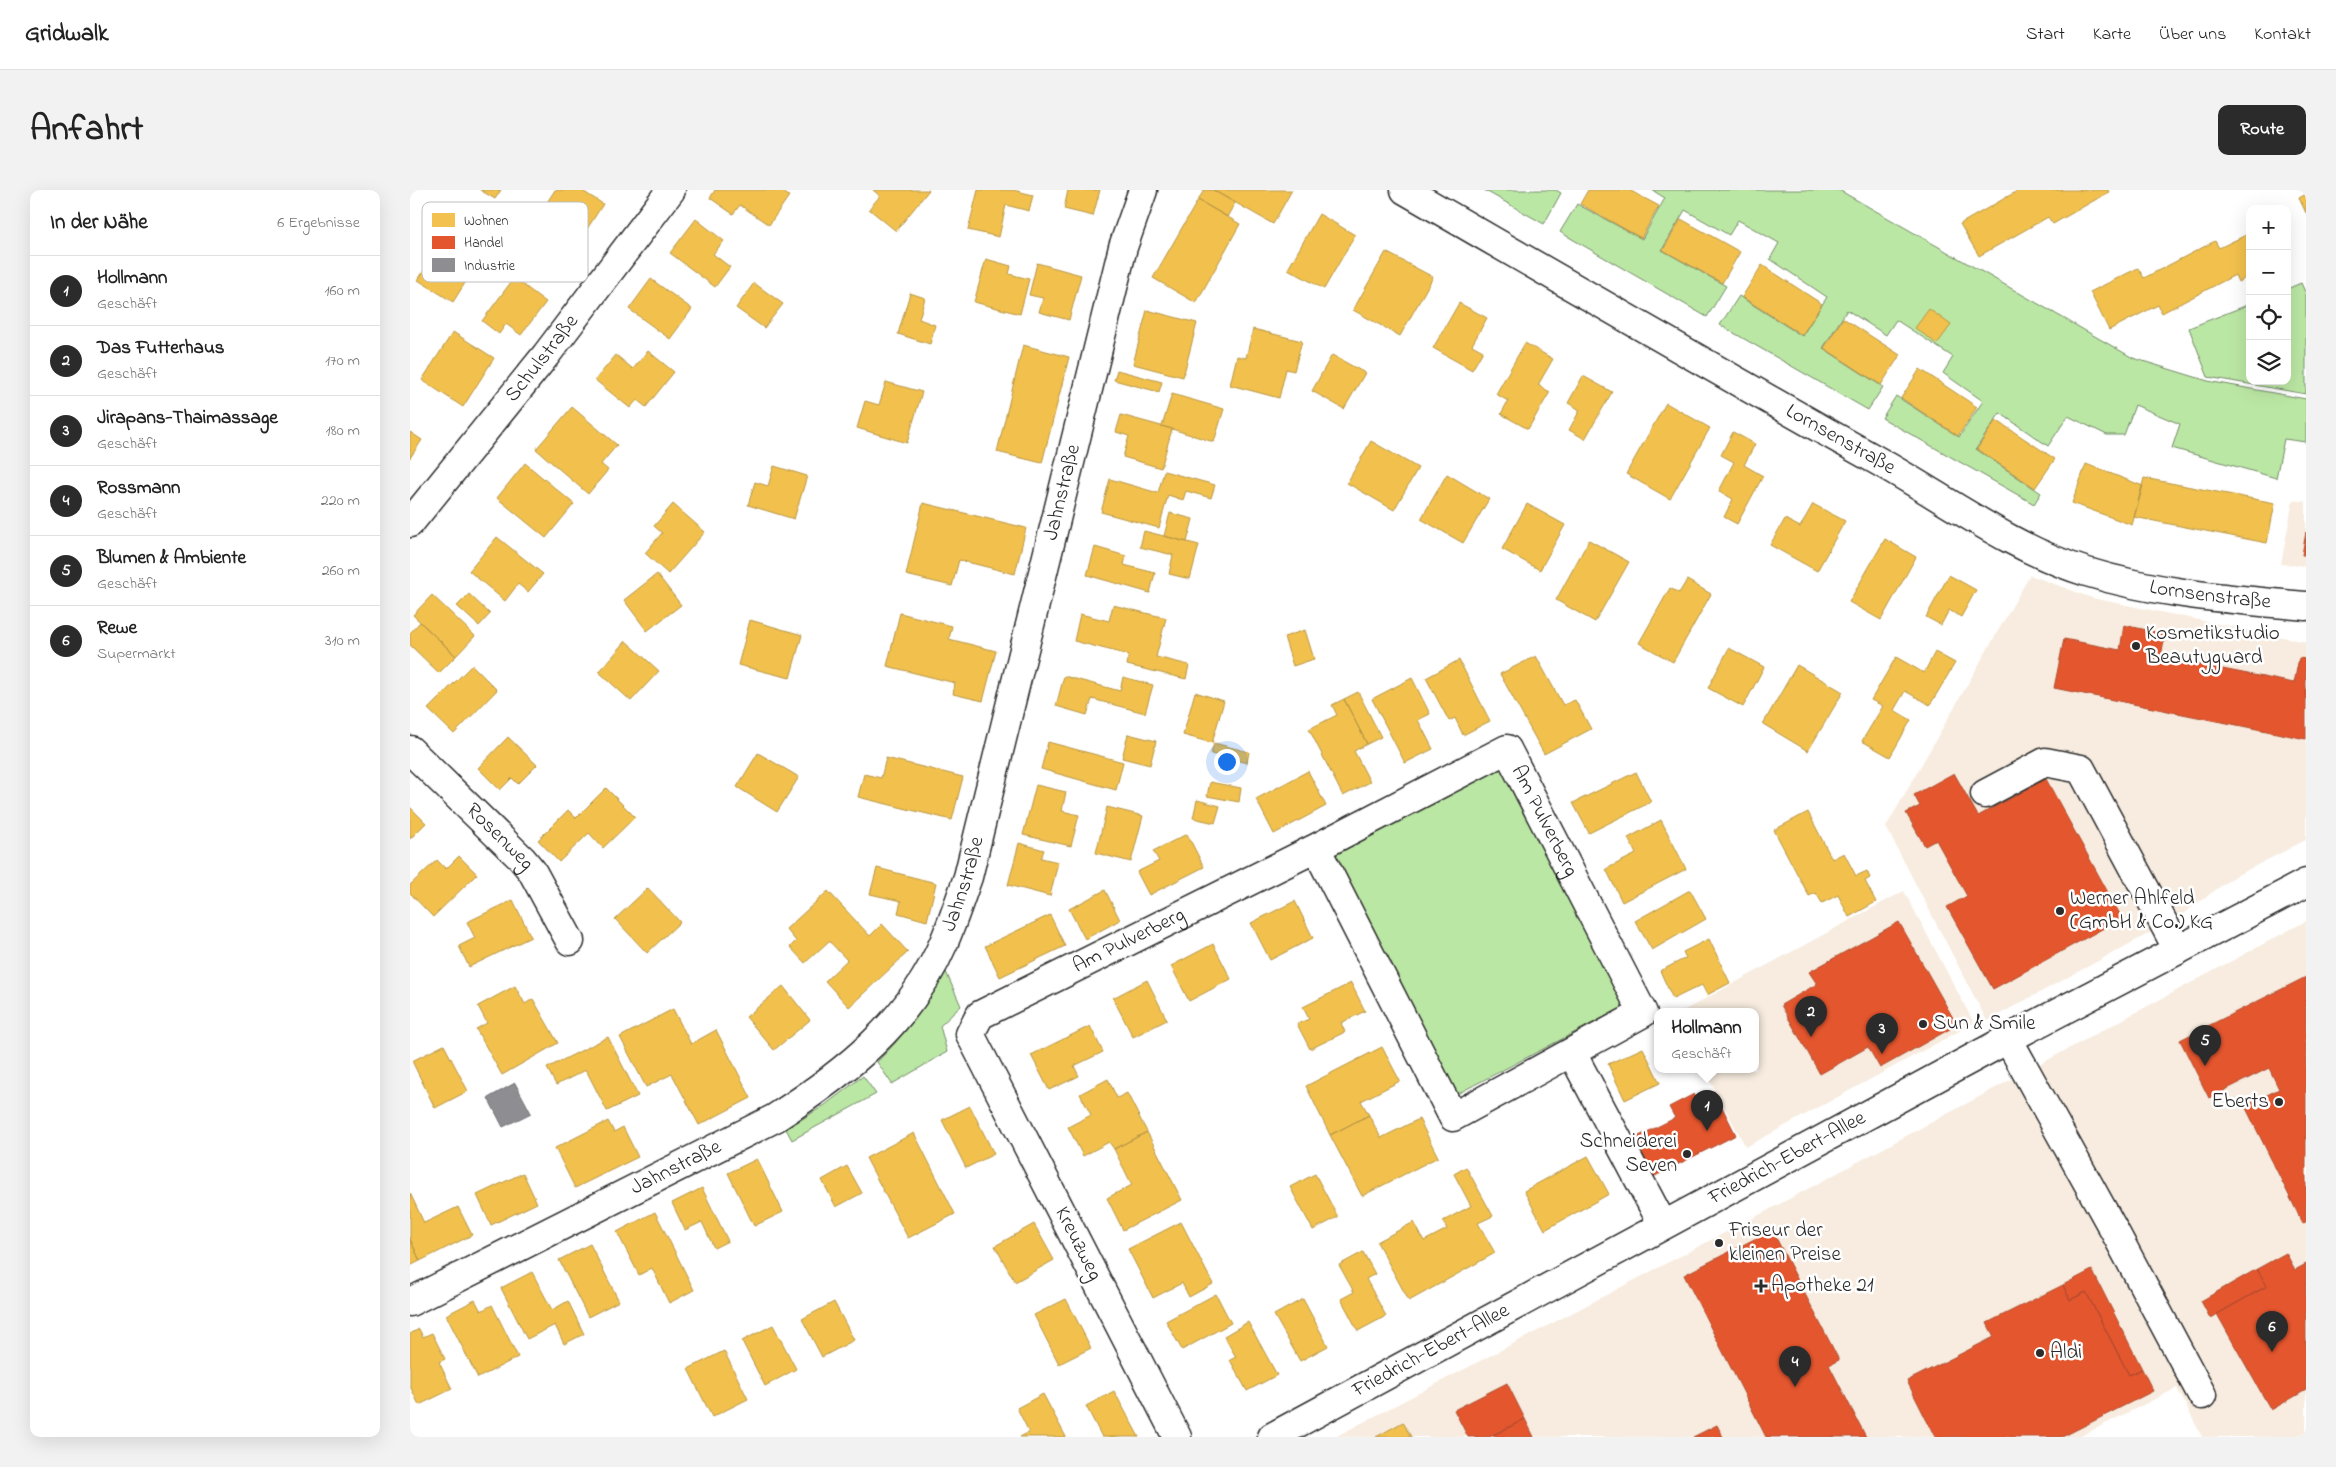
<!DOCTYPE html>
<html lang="de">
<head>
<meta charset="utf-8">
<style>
  body { margin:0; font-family:"Indie Flower",sans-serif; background:#f2f2f2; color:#222 }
  .controls { position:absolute; right:15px; top:15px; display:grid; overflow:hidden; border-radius:10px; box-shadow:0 5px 20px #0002 }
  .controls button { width:45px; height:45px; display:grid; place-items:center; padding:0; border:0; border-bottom:1px solid #e0e0e0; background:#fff; color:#222; font:25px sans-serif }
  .you { position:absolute; left:816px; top:571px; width:18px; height:18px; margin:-12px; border:4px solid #fff; border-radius:50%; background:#1a73e8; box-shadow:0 0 0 8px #1a73e833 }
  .badge { display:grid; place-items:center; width:32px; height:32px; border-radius:50%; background:#2b2b2b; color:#fff; font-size:16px; font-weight:700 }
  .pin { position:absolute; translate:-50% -41px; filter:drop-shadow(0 1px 2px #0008) }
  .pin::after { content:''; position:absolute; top:26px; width:18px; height:15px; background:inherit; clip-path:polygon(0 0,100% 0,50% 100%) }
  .popup { position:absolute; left:1244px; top:818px; width:105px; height:65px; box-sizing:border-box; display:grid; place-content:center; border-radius:10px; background:#fff; filter:drop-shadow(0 1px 4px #0005); font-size:16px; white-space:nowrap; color:#767676 }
  .popup b { font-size:19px; color:#222 }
  .popup::after { content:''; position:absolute; left:50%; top:100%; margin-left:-10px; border:10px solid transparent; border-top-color:#fff }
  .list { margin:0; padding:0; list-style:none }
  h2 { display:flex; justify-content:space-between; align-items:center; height:65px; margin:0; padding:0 20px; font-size:21px }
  h2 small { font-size:16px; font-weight:400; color:#767676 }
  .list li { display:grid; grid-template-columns:32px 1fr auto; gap:15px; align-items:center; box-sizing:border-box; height:70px; padding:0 20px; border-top:1px solid #e0e0e0 }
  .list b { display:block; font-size:19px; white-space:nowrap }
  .list p { margin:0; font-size:16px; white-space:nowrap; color:#767676 }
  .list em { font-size:16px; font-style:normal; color:#767676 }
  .icon { flex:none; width:28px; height:28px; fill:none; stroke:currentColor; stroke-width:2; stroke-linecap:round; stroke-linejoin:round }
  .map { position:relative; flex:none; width:1896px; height:1247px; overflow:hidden; border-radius:10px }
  header { display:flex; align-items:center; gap:30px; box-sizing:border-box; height:70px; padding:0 25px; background:#fff; border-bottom:1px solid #e0e0e0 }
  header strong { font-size:24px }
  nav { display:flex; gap:28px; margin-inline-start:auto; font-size:18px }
  .intro { display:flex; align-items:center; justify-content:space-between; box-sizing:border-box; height:120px; padding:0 30px }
  h1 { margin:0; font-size:35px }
  .button { padding:12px 22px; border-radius:10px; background:#2b2b2b; color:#fff; font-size:18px; font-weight:700 }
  main { display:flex; gap:30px; padding:0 30px }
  aside { flex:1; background:#fff; border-radius:10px; box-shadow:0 5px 20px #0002 }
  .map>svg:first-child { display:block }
  .built { fill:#f7ecdf }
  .green { fill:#bbe7a4; stroke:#738968 }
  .homes { fill:#f2c14e; stroke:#b69444 }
  .shops { fill:#e4572e; stroke:#ac4a2d }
  .industry { fill:#8d8d92; stroke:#707073 }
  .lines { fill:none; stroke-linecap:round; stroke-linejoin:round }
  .minor-casing { stroke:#2b2b2b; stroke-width:31 }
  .minor { stroke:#fff; stroke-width:28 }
  .poi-dot { fill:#2b2b2b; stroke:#fff; stroke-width:2 }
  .labels { text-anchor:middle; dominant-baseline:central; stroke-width:5; stroke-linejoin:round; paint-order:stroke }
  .street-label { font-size:21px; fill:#2b2b2b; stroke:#fff }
  .poi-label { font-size:21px; fill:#2b2b2b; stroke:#fff; text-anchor:start }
  .key { fill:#fff; stroke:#bfbfbf; stroke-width:1 }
  .key-label { font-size:14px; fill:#2b2b2b }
</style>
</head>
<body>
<header>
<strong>Gridwalk</strong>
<nav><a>Start</a><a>Karte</a><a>Über uns</a><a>Kontakt</a></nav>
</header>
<div class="intro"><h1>Anfahrt</h1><a class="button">Route</a></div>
<main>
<aside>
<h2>In der Nähe<small>6 Ergebnisse</small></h2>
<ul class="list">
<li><span class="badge">1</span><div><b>Hollmann</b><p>Geschäft</p></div><em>160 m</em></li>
<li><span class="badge">2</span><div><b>Das Futterhaus</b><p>Geschäft</p></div><em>170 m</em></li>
<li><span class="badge">3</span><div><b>Jirapans-Thaimassage</b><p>Geschäft</p></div><em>180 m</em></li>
<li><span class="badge">4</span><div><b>Rossmann</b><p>Geschäft</p></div><em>220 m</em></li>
<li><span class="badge">5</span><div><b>Blumen &amp; Ambiente</b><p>Geschäft</p></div><em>260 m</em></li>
<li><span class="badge">6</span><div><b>Rewe</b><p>Supermarkt</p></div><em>310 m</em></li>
</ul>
</aside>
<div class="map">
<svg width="1896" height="1247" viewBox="0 0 1896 1247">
  <rect width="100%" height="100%" fill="#fff"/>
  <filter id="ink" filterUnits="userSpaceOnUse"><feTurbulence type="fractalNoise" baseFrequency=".02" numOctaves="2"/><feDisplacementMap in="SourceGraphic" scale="10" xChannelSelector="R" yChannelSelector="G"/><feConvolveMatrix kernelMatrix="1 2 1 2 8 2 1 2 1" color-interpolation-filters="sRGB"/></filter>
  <g filter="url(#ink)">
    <path class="built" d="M1883,310L1896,312V376L1871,374Z
      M1620,385L1682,408L1896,452V650L1822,688L1774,723L1736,745L1577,831L1476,637Z
      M1494,701L1564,833L1336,957L1294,880H1346V822H1271Z
      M1896,731V1243L1882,1247H1792L1767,1198L1669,1247H925L1366,1016Z"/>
    <path class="green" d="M1074,0H1146L1151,3L1134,34Z
      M1242,0H1429L1723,168L1798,191L1896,209V252L1874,249L1866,288L1762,258L1770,234L1725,215L1714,245H1697L1658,226L1638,256L1590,223L1566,259L1631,303L1624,314L1472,228L1486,206L1549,247L1573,211L1533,183L1543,167L1486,130L1476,145L1437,120L1413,158L1473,197L1458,220L1310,135L1329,106L1392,146L1417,107L1360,69L1369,53L1328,30L1319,45L1275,20L1252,60L1316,96L1297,127L1150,42L1167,14L1232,49L1255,8Z
      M1891,93L1896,104V204L1798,187L1779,138L1840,114V191H1877V99Z
      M1093,578L1217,815L1047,904L923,666Z
      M536,782L551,816L530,836L537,862L482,894L467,872C495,844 517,816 536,782Z
      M453,886L466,904L382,950L376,939L415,915Z"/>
    <path class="homes" d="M70,0H91L85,9Z
      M145,0H171L193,14L152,78L130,65L153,29L134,17Z
      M305,0H370L379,6L359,35L330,15L323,24L300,8Z
      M463,0H519L486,41L459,19L470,6Z
      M568,0H603L623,5L619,21L596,15L589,47L558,40Z
      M658,0H690L683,26L654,19Z
      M794,0H803L825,13L817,27L788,10Z
      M803,0H882L863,34Z
      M1178,0H1219L1249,16L1231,48L1170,14Z
      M1609,0H1698L1699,2L1643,34L1638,27L1569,66L1550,34Z
      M1896,4V23L1889,8Z
      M788,10L830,34L786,113L743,88Z
      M909,24L945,45L914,99L878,79Z
      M286,29L314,51L303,64L320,77L305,97L260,63Z
      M1271,29L1330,62L1312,93L1253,60Z
      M1840,43V86L1828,92L1825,85L1752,123L1748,115L1699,140L1680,102L1728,78L1734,88L1805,51L1809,58Z
      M32,52L67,74L43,112L8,90Z
      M976,62L1023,87L990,146L943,120Z
      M576,69L601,76L599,84L619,89L610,124L564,112Z
      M627,73L671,85L659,130L629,122L633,108L619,105Z
      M1352,75L1412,114L1392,145L1332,107Z
      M104,88L136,112L111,145L96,134L89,144L72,131Z
      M241,89L282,119L260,149L219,119Z
      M344,93L373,114L354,138L326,118Z
      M500,103L515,108L509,129L525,135L520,154L488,144Z
      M1049,113L1077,128L1062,155L1073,161L1062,180L1023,158Z
      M1519,119L1541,135L1527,154L1505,138Z
      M737,120L787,133L773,187L723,174Z
      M1433,128L1490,165L1471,195L1414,158Z
      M843,139L892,151L884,181L876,179L869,208L820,195L827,166L836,168Z
      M43,142L84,168L53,217L12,190Z
      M1115,153L1143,169L1128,195L1140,202L1118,239L1091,224L1098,211L1086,204Z
      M613,155L659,167L632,273L587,262Z
      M238,161L264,182L236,217L227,210L220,218L185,190L206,165L223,179Z
      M922,165L955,183L934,219L902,201Z
      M1510,179L1567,217L1548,246L1491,208Z
      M707,180L752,192L749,202L704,190Z
      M1173,186L1202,202L1175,249L1159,240L1170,220L1158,213Z
      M476,192L512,202L497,253L447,238L455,211L469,215Z
      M762,204L814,219L804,252L752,236Z
      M1256,213L1300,238L1260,309L1216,284Z
      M162,217L207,255L191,274L198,280L178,304L126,259Z
      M711,225L762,239L751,278L713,267L719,246L706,242Z
      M1586,230L1645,269L1625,298L1567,259Z
      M0,242L12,250L0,268Z
      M1323,242L1345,254L1334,275L1353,286L1327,334L1314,327L1323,309L1309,301L1324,272L1311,265Z
      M961,251L1008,278L984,320L937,293Z
      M115,273L164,314L136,348L87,308Z
      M1676,274L1733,296L1722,335L1662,313Z
      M364,276L397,286L384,329L338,315L345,292L358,296Z
      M754,281L805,295L801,308L776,301L773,310L758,305L749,338L691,322L700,289L748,303Z
      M1037,284L1079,309L1053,353L1011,329Z
      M1734,288L1865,313L1857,353L1724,327Z
      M513,313L616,338L605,384L549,370L542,396L496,385Z
      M263,314L295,342L258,384L235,363L252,343L244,336Z
      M1117,314L1155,335L1130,380L1092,359Z
      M1403,314L1435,331L1407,381L1360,355L1375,329L1390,337Z
      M760,323L783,329L777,352L754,346Z
      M734,341L789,355L780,389L759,384L763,365L730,357Z
      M87,347L133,384L118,402L108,394L95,411L59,381Z
      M1475,349L1506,367L1471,430L1439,412Z
      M1179,350L1219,372L1185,432L1146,410Z
      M685,357L716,366L714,375L745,383L740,403L677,385Z
      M247,384L271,415L237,441L214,410Z
      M1539,385L1566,400L1551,427L1539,420L1531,435L1516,427Z
      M1277,390L1301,404L1263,472L1229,453L1260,398L1269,403Z
      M59,404L80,424L69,436L47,416Z
      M22,405L65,446L46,466L3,425Z
      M703,415L756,428L746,467L779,475L776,489L717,475L719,465L664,451L670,424L699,431Z
      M490,423L542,436L539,449L586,461L573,511L543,504L545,493L477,476Z
      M340,430L392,445L380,488L328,475Z
      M10,432L46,466L29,483L0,455V443Z
      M895,440L904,469L883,476L874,447Z
      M216,451L249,481L221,511L189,482Z
      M1319,458L1354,477L1333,517L1298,498Z
      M1525,462L1545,473L1520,515L1495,501L1484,520L1501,530L1480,567L1452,551L1473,516L1461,510L1486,467L1514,483Z
      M1126,466L1153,515L1165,510L1181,539L1134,564L1090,484Z
      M1049,470L1080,531L1053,545L1045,528L1039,531L1016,488Z
      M62,475L87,500L44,544L18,519Z
      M1387,475L1433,502L1398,561L1353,534Z
      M654,486L710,501L713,487L743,495L735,523L682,509L677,525L646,516Z
      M1002,488L1020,524L1008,530L1023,559L995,573L962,509Z
      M785,502L814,511L802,553L773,545Z
      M948,502L971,547L957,554L934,509Z
      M934,509L957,554L944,561L960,592L933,606L899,539L927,525L922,515Z
      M718,544L746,551L740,575L712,568Z
      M98,547L127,575L108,594L102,588L90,600L68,578Z
      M638,552L713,572L706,600L631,579Z
      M804,553L839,562L837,573L801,564Z
      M348,563L389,587L367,622L327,597Z
      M476,568L553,587L542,630L448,607L454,584L471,588Z
      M898,581L916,616L864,644L846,609Z
      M1226,582L1241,612L1179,643L1163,613Z
      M800,592L831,598L829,612L797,606Z
      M626,595L656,602L652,621L669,625L661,656L613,645Z
      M196,598L225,627L193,658L179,643L149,672L128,650L158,620L166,628Z
      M787,610L810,616L805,633L783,628Z
      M0,617L16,633L0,649Z
      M697,617L733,626L721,672L686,663Z
      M1398,622L1422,669L1434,663L1446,686L1457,681L1460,688L1455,691L1466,712L1439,727L1428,705L1412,713L1406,703L1399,706L1364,640Z
      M1251,630L1276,679L1212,712L1196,679L1226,664L1218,648Z
      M777,644L794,677L739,705L727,682L749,671L743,661Z
      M609,653L634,660L631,668L648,672L640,706L598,695Z
      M49,666L67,684L23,727L0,703V695L27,670L36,679Z
      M467,678L526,693L517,731L488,723L491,711L460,704Z
      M238,698L270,732L237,763L205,729Z
      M695,700L710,730L675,749L659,719Z
      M1280,700L1296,729L1242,760L1225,731Z
      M418,701L460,746L472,734L498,762L439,817L415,791L437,770L419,751L395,773L380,757L386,751L376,739Z
      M103,710L121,747L59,777L49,756L65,748L57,732Z
      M885,711L903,748L860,770L841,733Z
      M640,725L655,756L590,787L575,756Z
      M1299,749L1320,793L1297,805L1292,795L1263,809L1250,781L1276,768L1273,762Z
      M803,754L821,789L779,811L761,776Z
      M737,790L757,830L723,847L703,808Z
      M941,793L955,821L931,833L935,842L900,859L887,834L899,829L893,817Z
      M105,796L115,814L123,809L148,853L92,885L66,839L77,833L68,816Z
      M373,796L400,830L364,860L336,827Z
      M263,819L281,854L306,840L341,908L289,935L262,884L236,897L210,847Z
      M680,836L693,862L664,876L669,886L639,900L621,865Z
      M198,847L228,906L197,921L176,880L146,895L137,878Z
      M34,855L58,901L25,918L2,871Z
      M972,857L990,891L951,911L959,925L920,945L896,896Z
      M1233,858L1250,893L1215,910L1198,874Z
      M698,889L707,908L717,903L737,942L704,959L699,952L673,966L658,937L681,925L670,904Z
      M560,916L584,964L556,978L532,930Z
      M959,925L971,948L1009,929L1028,967L952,1006L920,945Z
      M198,931L204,942L213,937L228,967L165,998L145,958Z
      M737,942L772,1010L713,1040L697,1008L722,995L704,959Z
      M504,943L545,1024L498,1048L456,968Z
      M1178,966L1199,1004L1135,1040L1114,1001Z
      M347,969L373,1022L344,1036L318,983Z
      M437,976L452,1003L426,1017L412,990Z
      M1056,977L1083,1026L1068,1033L1085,1063L999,1111L967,1052L1004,1032L1014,1051L1037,1039L1033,1031L1061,1016L1044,984Z
      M113,983L127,1013L81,1035L67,1005Z
      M905,984L928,1027L903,1040L880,997Z
      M292,998L318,1051L304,1058L292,1032L275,1040L262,1013Z
      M0,1003L14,1033L48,1017L62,1045L10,1071L0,1049Z
      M245,1022L284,1100L259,1113L242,1078L229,1085L207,1042Z
      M771,1032L803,1094L779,1107L772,1093L743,1108L718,1059Z
      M624,1034L644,1070L605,1092L585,1056Z
      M0,1049L10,1071L0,1076Z
      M180,1054L209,1111L178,1127L149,1070Z
      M953,1062L965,1084L956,1089L976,1126L948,1141L931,1109L944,1102L929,1075Z
      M122,1082L142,1120L158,1111L174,1144L154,1154L145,1135L117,1149L91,1098Z
      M806,1104L821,1133L772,1160L756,1131Z
      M656,1109L681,1158L649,1174L624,1125Z
      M893,1109L918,1156L890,1171L864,1125Z
      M65,1110L71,1121L82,1115L108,1167L68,1188L36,1125Z
      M424,1112L444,1150L412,1167L392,1129Z
      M838,1132L867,1185L837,1201L820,1170L826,1167L814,1146Z
      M363,1135L386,1179L355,1196L332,1151Z
      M9,1139L13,1147L22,1143L35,1169L29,1172L42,1199L9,1215L0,1196V1144Z
      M314,1161L338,1209L302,1227L278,1179Z
      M704,1201L729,1247H692L676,1216Z
      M633,1204L656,1247H610L619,1242L607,1218Z
      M993,1232L1001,1247H966Z"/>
    <path class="shops" d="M1896,342V365H1892Z
      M1714,435L1755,444L1751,467L1884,493L1889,468L1896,469V549L1644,498L1654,449L1710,460Z
      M1544,583L1568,626L1636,589L1712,728L1583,799L1537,717L1557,706L1526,650L1515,656L1496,623L1510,616L1504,605Z
      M1489,732L1547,835L1470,878L1458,857L1410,884L1371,815L1407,794L1399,782Z
      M1896,787V1032L1893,1034L1835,916L1869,899L1859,878L1799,908L1770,850Z
      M1304,901L1326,945L1243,987L1223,949L1265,928L1259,917L1284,904L1287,910Z
      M1362,1040L1429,1170L1419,1175L1456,1247H1356L1274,1085Z
      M1876,1063L1885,1080L1896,1074V1200L1861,1220L1807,1124L1857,1096L1847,1079Z
      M1847,1079L1857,1096L1800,1128L1791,1111Z
      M1682,1080L1732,1179L1719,1185L1676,1102L1660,1110L1653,1095Z
      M1653,1095L1660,1110L1676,1102L1719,1185L1732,1179L1743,1201L1652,1247H1525L1497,1191L1584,1147L1577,1133Z
      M1097,1193L1115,1229L1080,1247H1058L1044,1220Z
      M1115,1229L1124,1247H1084L1083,1245Z
      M1307,1235L1313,1247H1283Z"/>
    <path class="industry" d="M105,893L121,923L93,937L78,908Z"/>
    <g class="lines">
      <defs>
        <g id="minor">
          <path id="s1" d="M995,0C1152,91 1309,182 1468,271C1536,309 1602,359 1677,382C1748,404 1822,409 1896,416"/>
          <path id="s2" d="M0,333L136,165L261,0"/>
          <path id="s3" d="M0,560L112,669L122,681L160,751"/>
          <path d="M1575,604L1635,572L1671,579L1768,760"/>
          <path d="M1598,849L1706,1044L1792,1205"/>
          <path d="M1162,863L1253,1035"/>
          <path id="s4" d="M0,1112L365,928C436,882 500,832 534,752C543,731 550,709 558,687L713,57L733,0"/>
          <path id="s5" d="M767,1247L560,844L570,825L906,658L1097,559L1233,823L1043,927L906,658"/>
          <path id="s6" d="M862,1247L1598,849L1896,693"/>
        </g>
      </defs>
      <use href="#minor" class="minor-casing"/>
      <use href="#minor" class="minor"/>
    </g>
  </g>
  <g class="poi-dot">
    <circle cx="1726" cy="456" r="5"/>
    <circle cx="1650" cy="721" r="5"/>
    <circle cx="1513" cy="834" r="5"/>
    <circle cx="1869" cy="912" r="5"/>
    <circle cx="1277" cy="964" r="5"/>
    <circle cx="1309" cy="1053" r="5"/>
    <path d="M1348.5 1088.5h5v5h5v5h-5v5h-5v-5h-5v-5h5z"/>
    <circle cx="1630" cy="1163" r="5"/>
  </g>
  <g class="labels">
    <g class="street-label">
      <text stroke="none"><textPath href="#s2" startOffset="211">Schulstraße</textPath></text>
      <text stroke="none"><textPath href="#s1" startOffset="502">Lornsenstraße</textPath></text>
      <text stroke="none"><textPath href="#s4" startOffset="1122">Jahnstraße</textPath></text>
      <text stroke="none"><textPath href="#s1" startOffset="908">Lornsenstraße</textPath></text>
      <text stroke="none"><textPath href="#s5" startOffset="1146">Am Pulverberg</textPath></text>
      <text stroke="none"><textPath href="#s3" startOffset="125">Rosenweg</textPath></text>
      <text stroke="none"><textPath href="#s4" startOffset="718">Jahnstraße</textPath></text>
      <text stroke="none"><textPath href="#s5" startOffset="641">Am Pulverberg</textPath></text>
      <text stroke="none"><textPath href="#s6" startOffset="586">Friedrich-Ebert-Allee</textPath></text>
      <text stroke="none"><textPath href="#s4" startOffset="298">Jahnstraße</textPath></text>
      <text transform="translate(668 1054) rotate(63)">Kreuzweg</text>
      <text stroke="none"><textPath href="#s6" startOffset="181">Friedrich-Ebert-Allee</textPath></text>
    </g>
    <g class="poi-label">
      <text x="1736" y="444">Kosmetikstudio<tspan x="1736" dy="24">Beautyguard</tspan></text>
      <text x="1660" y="709">Werner Ahlfeld<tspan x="1660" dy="24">(GmbH &amp; Co.) KG</tspan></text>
      <text x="1523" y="834">Sun &amp; Smile</text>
      <text x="1859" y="912" text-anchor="end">Eberts</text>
      <text x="1267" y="952" text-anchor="end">Schneiderei<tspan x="1267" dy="24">Seven</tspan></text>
      <text x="1319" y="1041">Friseur der<tspan x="1319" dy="24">kleinen Preise</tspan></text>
      <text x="1361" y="1096">Apotheke 21</text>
      <text x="1640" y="1163">Aldi</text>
    </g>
  </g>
  <rect x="12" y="12" width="166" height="80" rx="8" class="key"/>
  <rect x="22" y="23" width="23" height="14" fill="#f2c14e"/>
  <rect x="22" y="46" width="23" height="13" fill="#e4572e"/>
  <rect x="22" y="68" width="23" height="14" fill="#8d8d92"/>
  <g class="key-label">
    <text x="54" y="35">Wohnen</text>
    <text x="54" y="57">Handel</text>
    <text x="54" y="80">Industrie</text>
  </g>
</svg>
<div class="controls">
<button>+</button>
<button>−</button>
<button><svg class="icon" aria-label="locate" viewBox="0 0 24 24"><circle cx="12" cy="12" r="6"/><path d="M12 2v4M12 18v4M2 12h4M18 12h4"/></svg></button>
<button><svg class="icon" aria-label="layers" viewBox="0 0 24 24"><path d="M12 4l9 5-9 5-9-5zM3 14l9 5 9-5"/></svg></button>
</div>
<div class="you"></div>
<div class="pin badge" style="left:1297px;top:941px">1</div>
<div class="popup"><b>Hollmann</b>Geschäft</div>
<div class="pin badge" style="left:1401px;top:847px">2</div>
<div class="pin badge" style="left:1472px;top:864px">3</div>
<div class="pin badge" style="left:1385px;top:1197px">4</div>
<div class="pin badge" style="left:1795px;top:876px">5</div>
<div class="pin badge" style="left:1862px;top:1162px">6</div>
</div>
</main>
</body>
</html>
